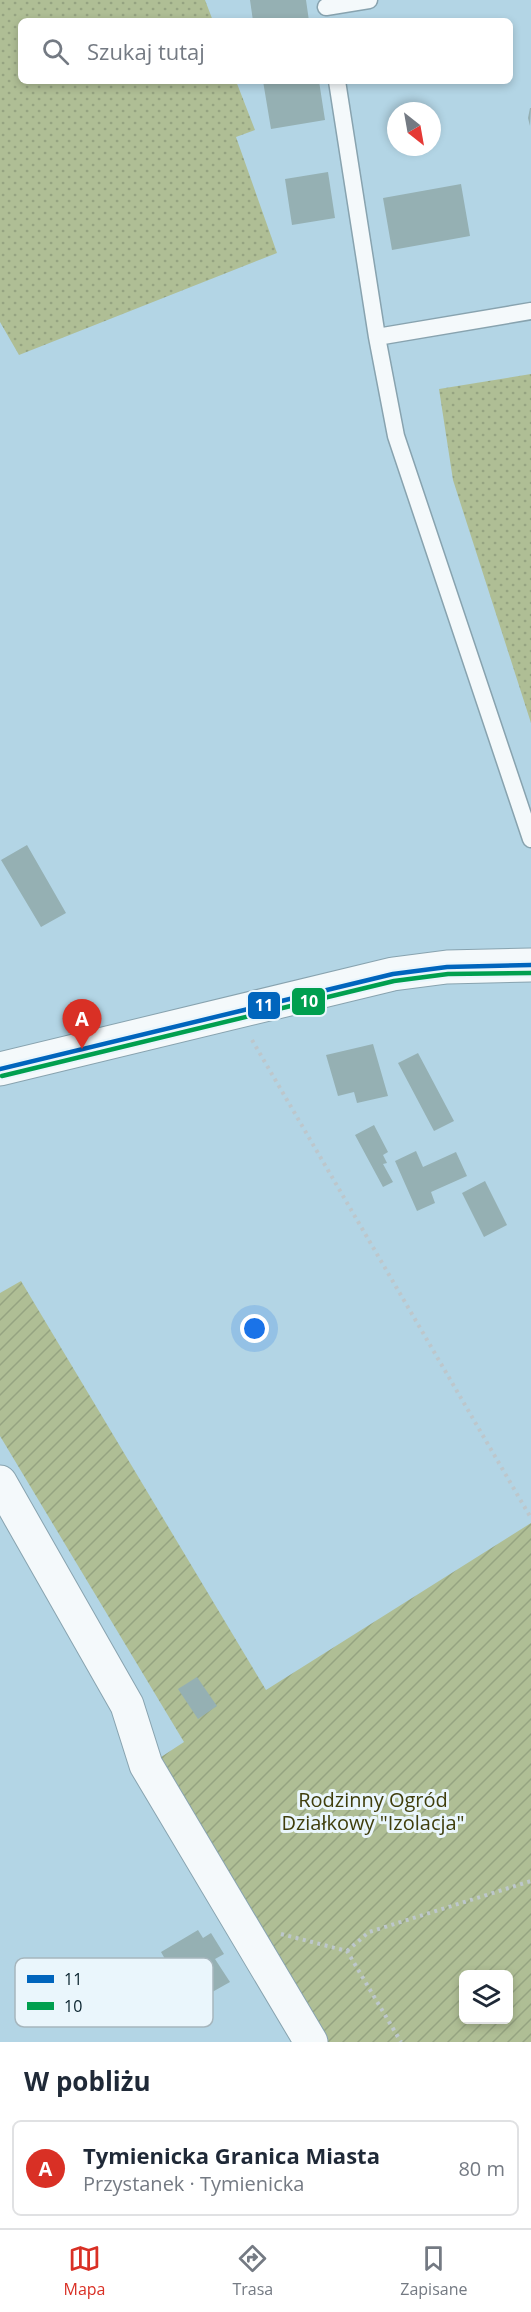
<!DOCTYPE html>
<html lang="pl">
<head>
<meta charset="utf-8">
<style>
  body { margin:0; font-family:"Open Sans",sans-serif; background:#f6f6f7; color:#1f2937 }
  .controls { position:absolute; right:18px; bottom:18px; display:grid; overflow:hidden; border-radius:9px; box-shadow:0 3px 9px #0003 }
  .controls button { width:54px; height:54px; display:grid; place-items:center; padding:0; border:0; border-bottom:2px solid #e0e1e3; background:#fff; color:#1f2937; font:30px sans-serif }
  .compass { position:absolute; left:387px; top:102px; width:54px; height:54px; border-radius:50%; background:#fff; box-shadow:0 3px 9px #0003; rotate:149deg }
  .you { position:absolute; left:255px; top:1329px; width:21px; height:21px; margin:-15px; border:4px solid #fff; border-radius:50%; background:#1a73e8; box-shadow:0 0 0 9px #1a73e833 }
  .badge { display:grid; place-items:center; width:39px; height:39px; border-radius:50%; background:#d93025; color:#fff; font-size:20px; font-weight:700 }
  .pin { position:absolute; translate:-50% -50px; filter:drop-shadow(0 2px 3px #0008) }
  .pin::after { content:''; position:absolute; top:32px; width:21px; height:18px; background:inherit; clip-path:polygon(0 0,100% 0,50% 100%) }
  .list { margin:0; padding:0; list-style:none }
  h2 { display:flex; justify-content:space-between; align-items:center; height:78px; margin:0; padding:0 24px; font-size:26px }
  h2 small { font-size:20px; font-weight:400; color:#747a83 }
  .list li { display:grid; grid-template-columns:39px 1fr auto; gap:18px; align-items:center; box-sizing:border-box; height:96px; margin:0 12px 12px; padding:0 12px; border:2px solid #e0e1e3; border-radius:9px }
  .list b { display:block; font-size:22px; white-space:nowrap }
  .list p { margin:0; font-size:20px; white-space:nowrap; color:#747a83 }
  .list em { font-size:20px; font-style:normal; color:#747a83 }
  .icon { flex:none; width:33px; height:33px; fill:none; stroke:currentColor; stroke-width:2; stroke-linecap:round; stroke-linejoin:round }
  .map { position:relative; flex:none; width:531px; height:2042px; overflow:hidden }
  .search { position:absolute; background:#fff; box-shadow:0 3px 9px #0003; left:18px; right:18px; top:18px; height:66px; display:flex; align-items:center; gap:15px; box-sizing:border-box; padding:0 21px; border-radius:9px; color:#747a83; font-size:22px }
  .sheet { height:186px; background:#fff }
  nav { display:flex; justify-content:space-around; align-items:center; box-sizing:border-box; height:84px; border-top:2px solid #e0e1e3; background:#fff; font-size:16px; color:#747a83 }
  nav a { display:grid; justify-items:center; gap:3px }
  nav .on { color:#d93025 }
  .map>svg:first-child { display:block }
  .grass { fill:url(#grass-dots) }
  .garden { fill:url(#garden-furrows); fill-rule:evenodd }
  .building { fill:#95b0b3 }
  .lines { fill:none; stroke-linecap:round; stroke-linejoin:round }
  .service-casing { stroke:#88a3af; stroke-width:19 }
  .minor-casing { stroke:#88a3af; stroke-width:35 }
  .tertiary-casing { stroke:#88a3af; stroke-width:35 }
  .path { stroke:#bdc7cc; stroke-width:4; stroke-dasharray:3 4.5; stroke-linecap:butt }
  .service { stroke:#f4f9fb; stroke-width:16 }
  .minor { stroke:#f4f9fb; stroke-width:33 }
  .tertiary { stroke:#f4f9fb; stroke-width:33 }
  .bus-1-casing { stroke:#eaf6fc; stroke-width:9 }
  .bus-2-casing { stroke:#eaf6fc; stroke-width:9 }
  .bus-1 { stroke:#0065bd; stroke-width:4.5 }
  .bus-2 { stroke:#009f4f; stroke-width:4.5 }
  .labels { text-anchor:middle; dominant-baseline:central; stroke-width:6; stroke-linejoin:round; paint-order:stroke }
  .park-label { font-size:20px; fill:#3f3e0c; stroke:#eaf6fc }
  .key { fill:#eaf6fc; stroke:#a6b6bd; stroke-width:1.5 }
  .key-label { font-size:16px; fill:#06202b }
  .line-badge { stroke:#eaf6fc; stroke-width:2 }
  .badge-label { font-size:16px; text-anchor:middle; font-weight:bold; fill:#fff }
</style>
</head>
<body>
<div class="map">
<svg width="531" height="2042" viewBox="0 0 531 2042">
  <defs>
    <pattern id="grass-dots" width="8" height="8" patternUnits="userSpaceOnUse" patternTransform="scale(1.5)"><rect width="8" height="8" fill="#afbe95"/><path d="M2 2h.1M6 6h.1" fill="none" stroke="#95a381" stroke-width="1.8" stroke-linecap="round"/></pattern>
    <pattern id="garden-furrows" width="10" height="10" patternUnits="userSpaceOnUse" patternTransform="scale(1.5)"><rect width="10" height="10" fill="#afbe95"/><path d="M-1 1l2-2M0 10L10 0M9 11l2-2" fill="none" stroke="#95a381"/></pattern>
  </defs>
  <rect width="100%" height="100%" fill="#b3d5e5"/>
  <path class="grass" d="M0,0H205L213,21H21V81H236L255,130L236,137L277,253L19,355L0,322Z
    M531,374V723L453,480L439,389Z"/>
  <path class="garden" d="M21,1281L266,1690L531,1523V2042H327L158,1759L184,1742L0,1436V1293ZM464,1974H508V2020H464Z"/>
  <path class="building" d="M250,0H306L309,21H253Z
    M263,81H319L325,120L271,129Z
    M530,108H531L530,126L528,118Z
    M328,172L335,218L292,225L285,179Z
    M461,184L470,236L392,250L383,198Z
    M27,845L66,913L41,927L1,860Z
    M373,1044L388,1096L357,1103L354,1092L338,1096L326,1055Z
    M418,1053L454,1121L434,1131L398,1063Z
    M374,1125L388,1152L383,1155L387,1163L383,1164L393,1182L383,1187L355,1135Z
    M416,1151L423,1167L456,1152L467,1176L431,1192L435,1203L417,1211L395,1161Z
    M485,1181L507,1225L484,1237L462,1193Z
    M197,1677L217,1706L198,1719L178,1689Z
    M198,1930L203,1938L211,1933L224,1954L215,1959L230,1982L191,2004L161,1952Z"/>
  <g class="lines">
    <defs>
      <path id="service" d="M326,7L369,0
        M337,81L377,337L396,436L531,839
        M377,337L531,311"/>
      <path id="minor" d="M0,1482L127,1705L146,1765L311,2042"/>
      <path id="tertiary" d="M0,1069L393,974L447,967L531,965"/>
    </defs>
    <use href="#service" class="service-casing"/>
    <use href="#minor" class="minor-casing"/>
    <use href="#tertiary" class="tertiary-casing"/>
    <path class="path" d="M252,1040L531,1518
      M281,1934L347,1951L401,2042
      M347,1951L369,1932L531,1881"/>
    <use href="#service" class="service"/>
    <use href="#minor" class="minor"/>
    <use href="#tertiary" class="tertiary"/>
    <defs>
      <path id="bus-1" d="M0,1069L393,974L447,967L531,965"/>
      <path id="bus-2" d="M2,1076L394,981L448,974L531,973"/>
    </defs>
    <use href="#bus-1" class="bus-1-casing"/>
    <use href="#bus-2" class="bus-2-casing"/>
    <use href="#bus-1" class="bus-1"/>
    <use href="#bus-2" class="bus-2"/>
  </g>
  <g class="labels">
    <g class="park-label">
      <text x="373" y="1799">Rodzinny Ogród<tspan x="373" dy="23">Działkowy "Izolacja"</tspan></text>
    </g>
  </g>
  <rect x="15" y="1958" width="198" height="69" rx="9" class="key"/>
  <rect x="27" y="1975" width="27" height="8" fill="#0065bd"/>
  <rect x="27" y="2002" width="27" height="8" fill="#009f4f"/>
  <g class="key-label">
    <text x="64" y="1985">11</text>
    <text x="64" y="2012">10</text>
  </g>
  <g class="line-badge">
    <rect x="291" y="987" width="35" height="29" rx="6" fill="#009f4f"/>
    <rect x="247" y="991" width="34" height="29" rx="6" fill="#0065bd"/>
  </g>
  <g class="badge-label">
    <text x="309" y="1007">10</text>
    <text x="264" y="1011">11</text>
  </g>
</svg>
<div class="controls">
<button><svg class="icon" aria-label="layers" viewBox="0 0 24 24"><path d="M12 4l9 5-9 5-9-5zM3 14l9 5 9-5"/></svg></button>
</div>
<svg class="compass" viewBox="-18 -18 36 36"><path d="M0-13l5 13h-10z" fill="#e53935"/><path d="M0 13l5-13h-10z" fill="#747a83"/></svg>
<div class="you"></div>
<div class="pin badge" style="left:82px;top:1049px">A</div>
<div class="search"><svg class="icon" aria-label="search" viewBox="0 0 24 24"><circle cx="10" cy="10" r="6"/><path d="M15 15l6 6"/></svg>Szukaj tutaj</div>
</div>
<section class="sheet">
<h2>W pobliżu<small></small></h2>
<ul class="list">
<li><span class="badge">A</span><div><b>Tymienicka Granica Miasta</b><p>Przystanek · Tymienicka</p></div><em>80 m</em></li>
</ul>
</section>
<nav>
<a class="on"><svg class="icon" aria-label="map" viewBox="0 0 24 24"><path d="M3 6l6-2 6 2 6-2v14l-6 2-6-2-6 2zM9 4v14M15 6v14"/></svg>Mapa</a>
<a><svg class="icon" aria-label="directions" viewBox="0 0 24 24"><path d="M12 3l9 9-9 9-9-9zM9 14v-3h6M13 9l2 2-2 2"/></svg>Trasa</a>
<a><svg class="icon" aria-label="saved" viewBox="0 0 24 24"><path d="M7 4h10v16l-5-4-5 4z"/></svg>Zapisane</a>
</nav>
</body>
</html>
